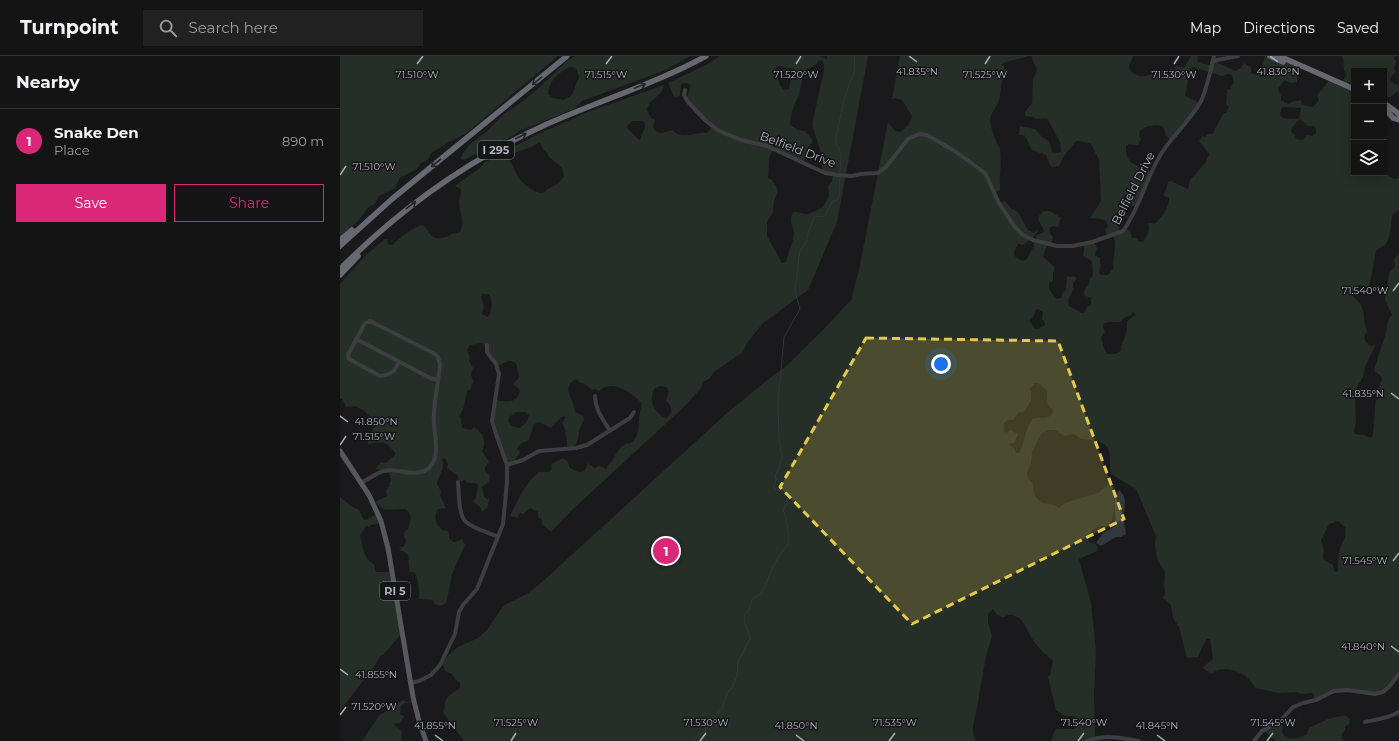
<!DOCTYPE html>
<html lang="en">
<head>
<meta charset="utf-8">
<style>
  body { margin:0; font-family:Montserrat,sans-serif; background:#212122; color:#f1f3f6 }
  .controls { position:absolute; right:12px; top:12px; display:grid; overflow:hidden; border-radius:0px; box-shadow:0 2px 10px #0003 }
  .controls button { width:36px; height:36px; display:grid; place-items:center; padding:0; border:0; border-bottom:1px solid #333334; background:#141415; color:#f1f3f6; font:20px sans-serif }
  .you { position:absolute; left:601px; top:308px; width:14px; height:14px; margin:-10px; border:3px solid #fff; border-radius:50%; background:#1a73e8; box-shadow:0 0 0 6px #1a73e833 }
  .badge { display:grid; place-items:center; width:26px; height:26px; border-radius:50%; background:#db2777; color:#fff; font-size:13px; font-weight:700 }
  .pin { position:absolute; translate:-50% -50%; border:2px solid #fff; box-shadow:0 1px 4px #0006 }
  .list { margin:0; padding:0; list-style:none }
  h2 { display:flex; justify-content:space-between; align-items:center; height:52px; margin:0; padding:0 16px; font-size:17px }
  h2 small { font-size:13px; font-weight:400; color:#9d9ea0 }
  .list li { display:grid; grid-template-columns:26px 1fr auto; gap:12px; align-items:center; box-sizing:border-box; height:64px; padding:0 16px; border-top:1px solid #333334 }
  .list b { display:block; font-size:15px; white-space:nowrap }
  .list p { margin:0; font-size:13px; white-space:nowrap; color:#9d9ea0 }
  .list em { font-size:13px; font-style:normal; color:#9d9ea0 }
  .actions { display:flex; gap:8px; padding:12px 16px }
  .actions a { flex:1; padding:9px 0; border:1px solid #db2777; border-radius:0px; text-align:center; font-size:14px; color:#db2777 }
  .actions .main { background:#db2777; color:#fff }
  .icon { flex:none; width:22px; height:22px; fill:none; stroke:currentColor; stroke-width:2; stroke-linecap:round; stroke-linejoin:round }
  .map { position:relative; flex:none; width:1059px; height:685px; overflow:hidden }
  header { display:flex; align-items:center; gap:24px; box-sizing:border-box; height:56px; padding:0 20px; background:#141415; border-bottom:1px solid #333334 }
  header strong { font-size:19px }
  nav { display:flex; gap:22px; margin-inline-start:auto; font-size:14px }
  .search { width:280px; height:36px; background:#212122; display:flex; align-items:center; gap:10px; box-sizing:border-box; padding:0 14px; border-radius:0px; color:#9d9ea0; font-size:15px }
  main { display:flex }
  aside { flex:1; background:#141415 }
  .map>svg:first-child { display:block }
  .green { fill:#262e28; fill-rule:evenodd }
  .water { fill:#31363f }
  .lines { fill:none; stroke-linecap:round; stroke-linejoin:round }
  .stream { stroke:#31363f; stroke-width:1 }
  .minor { stroke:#3d3d42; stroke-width:4 }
  .major { stroke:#57585f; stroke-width:5 }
  .highway { stroke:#676871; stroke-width:5.5 }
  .oneway { stroke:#252629 }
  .marked { fill:#e2c94b; fill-opacity:0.2; stroke:#e2c94b; stroke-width:3; stroke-dasharray:8 5; stroke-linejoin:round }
  .ticks { fill:none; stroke:#adafba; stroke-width:1.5 }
  .labels { text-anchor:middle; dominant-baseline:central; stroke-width:3; stroke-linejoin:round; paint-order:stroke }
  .shield { fill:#151517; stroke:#7f8189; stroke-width:1 }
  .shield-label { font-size:11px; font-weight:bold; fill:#adafba }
  .street-label { font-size:12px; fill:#adafba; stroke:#151517 }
  .ticks-label { font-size:10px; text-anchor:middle; fill:#adafba; stroke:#151517; stroke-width:3; stroke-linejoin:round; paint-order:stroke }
</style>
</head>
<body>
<header>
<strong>Turnpoint</strong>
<div class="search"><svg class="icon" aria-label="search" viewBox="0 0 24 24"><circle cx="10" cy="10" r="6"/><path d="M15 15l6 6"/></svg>Search here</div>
<nav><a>Map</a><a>Directions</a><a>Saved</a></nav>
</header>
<main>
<aside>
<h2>Nearby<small></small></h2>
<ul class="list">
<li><span class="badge">1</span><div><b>Snake Den</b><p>Place</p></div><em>890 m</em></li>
</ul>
<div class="actions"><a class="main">Save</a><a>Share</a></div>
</aside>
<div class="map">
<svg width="1059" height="685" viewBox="0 0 1059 685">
  <rect width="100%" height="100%" fill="#1a1a1c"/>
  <path class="green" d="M0,0H218L125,78L113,84L91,97L88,104L81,107L77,113L60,122L55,132L39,140L35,148L28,151L18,165L0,182Z
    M235,0H351L323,15L242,45L234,53L179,75L168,83L163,84L152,91L123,104L121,102L123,97L131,87L145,77L165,57L179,48L201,30L227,5ZM230,11L236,12L239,21L232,39L223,44L213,42L208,38C209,24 218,17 230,11Z
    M379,0H479L487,3V0H528L497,166L468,234L423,267L407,287L403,296L374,316L369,323L363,326L361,332L346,349L232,454L211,476L202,468V463L198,461V456L190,452L183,458L180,457L177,462L170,460C178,443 185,428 199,416H209L212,413L211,408L223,402L227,405L230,412L238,416H243L246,413L247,407L255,412L259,410L266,413L281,391L287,387L289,388C299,383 298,373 299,363C299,358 301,352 302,347C291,337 273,322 259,335L255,333L252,334L245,328L241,327L236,323C220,332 234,342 235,356L243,360L244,364L239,374L238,383L235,390L228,393C226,384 227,374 222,367L226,361L223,360L219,363L211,372L199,366L194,368L189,384C184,387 180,386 177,393L180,396L173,407L168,408L157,379L153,359L155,344C166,346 178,348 180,334L173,328L179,321C178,318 178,311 176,308C172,301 162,308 157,310L147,295V291L142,287L130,289L127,294L130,302L129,305L133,312L131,319L134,327L132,328L131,333L127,335L123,354L119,360L121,363L122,372L131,374L134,371C143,377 147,385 142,395L149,406L145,411V415L150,419C150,426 147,427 142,431L144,441L147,443H149L147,452L145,453L142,456L141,452L133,445L136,441L138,429L135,427H127L125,424L119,426L118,420L107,412L108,408L105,402L102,403C102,405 103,407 103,409C103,414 98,422 97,428L101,435L100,439L106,452L98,453C93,461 96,470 104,475L106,474L109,477V482L113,486H116L122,483L125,489L112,518L107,544L105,548L100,550L95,548L92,544L78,543L79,541C79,533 79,523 74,516H70C68,510 69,505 68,499L63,495H60L61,493L59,491H63L66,486L64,478L65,475L68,473L71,462L69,456L65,453L44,454L35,446L47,440L46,434L50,430L49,428L51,424L49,417L40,415L36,412L41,406L45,407L55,399V397C45,384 43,386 28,388L27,381L37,367L23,354L15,350L6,351L3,344L0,342V228L26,199L45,183H47L48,188L53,189C59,182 72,172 81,169C86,170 87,174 90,178C95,185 104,182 110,179C113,177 117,177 120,176C126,163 119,159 119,145C119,141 122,138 121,133L115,130L116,129L140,112L144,107L196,79L248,56L324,29C322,41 309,42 307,54L311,62L315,64L313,71L316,76L322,77L333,74C341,85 356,75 367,77L372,71L347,42L351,29L346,27L341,28L340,39L335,42L328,27L370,7ZM479,4L483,5L484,14L472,69L480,93L482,105V115L493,119L492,125L488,130L489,140L483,151C479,153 470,158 466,158C461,158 458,155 453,156C448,166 454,170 454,178C453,187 448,196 446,206L442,207L427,180V166L433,156L434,145L438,136L436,130L432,124L428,122L429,102L433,93L464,107L468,91L473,84L465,75L458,74L450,69C450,57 455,48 459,38C461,31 462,23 464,15L477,8ZM439,10L447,12H454L453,16H454L451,20L449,33L444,34L440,29L435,13ZM292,65H302L305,67V71L300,84L297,82L286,71ZM200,86L203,93L207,97L209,101L222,112L224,120C221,126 216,129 210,132C207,133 205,136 202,137C194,137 180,126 177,119C174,113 172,108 168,102C173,96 181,95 188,92C192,91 196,88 200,86ZM143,238H149C153,244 152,256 148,261L142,258L144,250L141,240ZM320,330L326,331L329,335L326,345C333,350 333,358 326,362C313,356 308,344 315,332ZM176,356H186L189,359C188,365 185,369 179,372L172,370L168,365L170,360L173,359Z
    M560,0H688C679,4 671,3 662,8L666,14C660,23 662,34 659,44C657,51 651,56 650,64C650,70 654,79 656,85C657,88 659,90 660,93C662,107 659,120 660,134L655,137L659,147L665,145L671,152L678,156L688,174L694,177L698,174L696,178L694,179L693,183L695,185L697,179L704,176C704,171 699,168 698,161L703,155H710L721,162L718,171L713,170L710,172V178L713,181L711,188L707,189L703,201L715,211L713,217V225L709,227V233L716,243L721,242L723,236L726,234L727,220L731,221L733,220L737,222L733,227L734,234C730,238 727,244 729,250L742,257L745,256L747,251L751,249V242L746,240H745C742,237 745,231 749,228L750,223L753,219L752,205L743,200L744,195V188L754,186L757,192L755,199L760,202V207L761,209L759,217L761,219H768L773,213L775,186L773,180L768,181L765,174L768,170L766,165C761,162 756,163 750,162L761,145L759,104L751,88L741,85H736L724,100L719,110L711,111L706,99L692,94L685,80L679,79L680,70L695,73L702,81L709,85L712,96L718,97L721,95L720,86L707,62L697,63L693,61L686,60L685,59V56L692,47L693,24L697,14L691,0H793L789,10L790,15C807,29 817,10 834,14L837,10L844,12L851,0H858L857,5L862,8H865L871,9L872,8L878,7L895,15L901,12L904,7L906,9L911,11V17L917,19C923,14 923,7 925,0H936L957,10V26L951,27L944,24L938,33L941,40V44L949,48L951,46L961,44L962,49L973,51L979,44L977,41L979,36L982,34L988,25L1003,27L1006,18C1002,11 1005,6 1002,0H1055L1054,3L1056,5L1054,13L1056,16L1053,18L1050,23L1054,28L1059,29V36H1056L1051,41H1047L1044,45V15H1014V117H1044V108L1046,112V118L1054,123L1059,122V154L1052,159C1051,167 1051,183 1045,189C1042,191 1039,192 1036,195L1030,228L1026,231L1020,229L1016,231L1013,240L1021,249L1024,258V266L1028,278L1026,277C1022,283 1027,289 1033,290L1034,288L1035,290L1025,311L1023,321L1018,329L1015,339L1016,365L1014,375L1015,378L1023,379L1031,382L1033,379L1036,340L1042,323L1040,319L1034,315C1037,303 1041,292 1045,280C1047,273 1046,265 1052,259L1045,244L1049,219V216L1055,211L1054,204L1059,197V618L1042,637L995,635L975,644L973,637H972L962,638L956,636L939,637L915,632C909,618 884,606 872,618L862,612L873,603L870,583H867L861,593L858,601L847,602L839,571L833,562L831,549L823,542L825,536L824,530L825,516L817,503L816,496L815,488L816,480L796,433L771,418C769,410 771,403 769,396C766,383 752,385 742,383C739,382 737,380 734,378L725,380L715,374H707L701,378L692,396L691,407L687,417L688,423L692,426L694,438L696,442L703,447L714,449L719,452L725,447L758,437L769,428L775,431L774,456L770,470C764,469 754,471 750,477C749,479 749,481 748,484L752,487L756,488L758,493L757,495L739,503L751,547L756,595L754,638L755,682L753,685H711L714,676L717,673H734L737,669V662L735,660H725L716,654L708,621L710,619L713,605C707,600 700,594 695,587C686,575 682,552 663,561L657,559L653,553L648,558V566L652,580L646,600L637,652L633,669V678L636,685H124L103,656C105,652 104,650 105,646C107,639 115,636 120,632V627L115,623L112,618L105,615L104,611L101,608L104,603L118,591L138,582L147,574L164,549L187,538L201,527L387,357L431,321L444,312L483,274L511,244L519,214L548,66L555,75L560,76C566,72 570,67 572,60L562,44L555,42L552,43ZM853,11L882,20L888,18L892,19L894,26L890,33L887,34L886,48L889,51L886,57L883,58L875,73L873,78H868L865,81L863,80L859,85L869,98L866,106L850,124L848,133L831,125L828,126L826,134L823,139L829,142C830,150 821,161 816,167L814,168L808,167C811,174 807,181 802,186H799L796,182H792L790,175L786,172L780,177L779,171L773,163C773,159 777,156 781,156L785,161L790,163L791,161L786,159L780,154L781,150L779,148L780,145L784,139L789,140L791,143L790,148L796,151L812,116C797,108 785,110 786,90L789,88L798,89L801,83L799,80L800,75C804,70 816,68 822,70L824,73L826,80L830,83L860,47L849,42L845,39L848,25L846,22C847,16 848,14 853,11ZM943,51L961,52L959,63C952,62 945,65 940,59L941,53ZM960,63L968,70H974L976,72V77L973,80L966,79L963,84L956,83L955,79L951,76C951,72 956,66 960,63ZM688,185H694V190L686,204C680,206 673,201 674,195L678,188L683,189ZM698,253L703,256L702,263L705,267V269L698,273H695L689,264L693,261L696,254ZM793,256L796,259C782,267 789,267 786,278C784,286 781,285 781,295L775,298H768L765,295L761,282L765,276L763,271L764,267L769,266H780L785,261L791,259ZM695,327L700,328L707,335C707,346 706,348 714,355C709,365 700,360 692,363V365C684,374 685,387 679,397H676L674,392L669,388L675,386L678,378L670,374L666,377L664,375V367L668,364H673L678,357L685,355L691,344V335L689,334ZM998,465L1005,471C1007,481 1003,484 1000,492C998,499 998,508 998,515L996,516L994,515L993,509L984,504L983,500L984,494L981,484L989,468Z
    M0,441L11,450L19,454L24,464H26L37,458L41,467L31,469L29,471L27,469L20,479C22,488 24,505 34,508L35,514L36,516H51L62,577L43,599H41L35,609L0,655Z
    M63,644L67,646L73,645L74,646L64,647L61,650L60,658L64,660L60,667L53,668L61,674L62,678L61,682L62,685H22L39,660L46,655L54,651L59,646Z
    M1005,659L1010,663L1009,668L1005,671V674L1002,678V683L1005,685H936C932,680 927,679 924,674L938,665L943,670C938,685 957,685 967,678L969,672L988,663Z"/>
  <path class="water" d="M779,434C790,443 782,453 784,465C784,470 786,473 786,478L781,481H776L761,490L756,487L763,477L775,470L776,467C775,457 772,441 779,434Z"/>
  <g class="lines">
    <path class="stream" d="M500,118L501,97L496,88V81L505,40L514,16L515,0
      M350,685L365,674L369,665L382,653L387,637L392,632L397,620L398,606L410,583L409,578L405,568L404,559L409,554L412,543L422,537L433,511L439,500L448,488C449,480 447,461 443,454L447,447L449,440L446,436L435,434L434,431L436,424L435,419L439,413L442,401L439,383L438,349L444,281L460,253L455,235L459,200L460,195L466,186L468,177L474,162L477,160L484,161L492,146L497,144L499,141L500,122"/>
    <path class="minor" d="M872,7L877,4L898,0
      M345,34L344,39L348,46L366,65L379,75L401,84L427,90L485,117L497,119L512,120L521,118L538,117L546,111L568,83L579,78L587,79L616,96L645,117L659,147L674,170L683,179L693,184L717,190H733L752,186L783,175C800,152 806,122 821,98C832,80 849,66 860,47C866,37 871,12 874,0
      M16,283L81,317L90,322L98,324
      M255,340C255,354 263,363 270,375
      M167,409L183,404L199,395L236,392L247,389L290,362L294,356
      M22,426C29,423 36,417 44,415C55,412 68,419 80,416C88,415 92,410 95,402C99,387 92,372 94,356C95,340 99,324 100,308L98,301L95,298L30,265L25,267L8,299L9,303L40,320C51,319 55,315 59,306
      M118,426C119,436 118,459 126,466C134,473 148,476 158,481
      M71,627L79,625L91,619L100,609L115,578L119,556L123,549L137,533L163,468L167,426V409L156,378L152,365L159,318L156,308L147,296V289
      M1025,666C1037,663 1048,663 1059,656
      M747,685C768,678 778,682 799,685
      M914,685L922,675L941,664L953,651L963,647L976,644L994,635L1007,634L1035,638L1043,636L1049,631L1059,618"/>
    <path class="major" d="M0,395L29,439L41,465L48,492L73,641L79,665L86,685"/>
    <path class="highway" d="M930,0L943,6
      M939,0L1014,33
      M1044,47L1059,58
      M1044,52L1053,62L1059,64
      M0,184L12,174
      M0,190L52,143L227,0
      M0,213C60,153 128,104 205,69C258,45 315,28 366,0
      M0,219L18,200"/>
  </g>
  <defs><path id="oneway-shaft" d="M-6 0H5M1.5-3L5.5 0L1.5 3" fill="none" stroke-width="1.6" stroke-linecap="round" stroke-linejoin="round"/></defs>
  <g class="oneway">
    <use href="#oneway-shaft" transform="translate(197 25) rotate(141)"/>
    <use href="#oneway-shaft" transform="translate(300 30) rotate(-22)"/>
    <use href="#oneway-shaft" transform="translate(181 80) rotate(-27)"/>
    <use href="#oneway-shaft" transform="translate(96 107) rotate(141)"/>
    <use href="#oneway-shaft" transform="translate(71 149) rotate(-38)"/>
  </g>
  <path class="marked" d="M526,282L718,285L784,463L572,568L440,431Z"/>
  <path class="ticks" d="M569,0L577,6M930,0L938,6M77,8L83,0M266,8L272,0M456,8L461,0M645,8L650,0M834,8L839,0M0,119L6,110M1053,235L1059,227M1051,337L1059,343M0,360L8,366M0,389L6,380M1053,505L1059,497M1051,590L1059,596M0,613L8,619M0,659L6,651M95,679L103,685M456,679L464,685M817,679L825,685M171,685L176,677M360,685L366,677M549,685L555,677M738,685L744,677M927,685L933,677"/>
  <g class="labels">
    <g class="shield">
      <rect x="138" y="85" width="36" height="18" rx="3"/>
      <rect x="40" y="526" width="30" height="18" rx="3"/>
    </g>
    <g class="shield-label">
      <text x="156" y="94">I 295</text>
      <text x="55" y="535">RI 5</text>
    </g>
    <g class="street-label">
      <text transform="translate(458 93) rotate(21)">Belfield Drive</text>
      <text transform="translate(793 132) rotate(-63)">Belfield Drive</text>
    </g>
  </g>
  <g class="ticks-label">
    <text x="577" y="19">41.835°N</text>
    <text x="938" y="19">41.830°N</text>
    <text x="77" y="22">71.510°W</text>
    <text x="266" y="22">71.515°W</text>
    <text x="456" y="22">71.520°W</text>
    <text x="645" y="22">71.525°W</text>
    <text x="834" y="22">71.530°W</text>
    <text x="34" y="114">71.510°W</text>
    <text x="1025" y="238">71.540°W</text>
    <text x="1023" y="341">41.835°N</text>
    <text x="36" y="369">41.850°N</text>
    <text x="34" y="384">71.515°W</text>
    <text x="1025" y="508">71.545°W</text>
    <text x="1023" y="594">41.840°N</text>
    <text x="36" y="622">41.855°N</text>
    <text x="34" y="654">71.520°W</text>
    <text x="176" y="670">71.525°W</text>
    <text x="366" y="670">71.530°W</text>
    <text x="555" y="670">71.535°W</text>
    <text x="744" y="670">71.540°W</text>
    <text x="933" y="670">71.545°W</text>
    <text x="95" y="673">41.855°N</text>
    <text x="456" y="673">41.850°N</text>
    <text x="817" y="673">41.845°N</text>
  </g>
</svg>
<div class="controls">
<button>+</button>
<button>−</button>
<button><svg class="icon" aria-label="layers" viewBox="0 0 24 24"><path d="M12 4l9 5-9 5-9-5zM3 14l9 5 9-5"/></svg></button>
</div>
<div class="you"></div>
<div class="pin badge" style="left:326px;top:495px">1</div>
</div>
</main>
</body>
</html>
